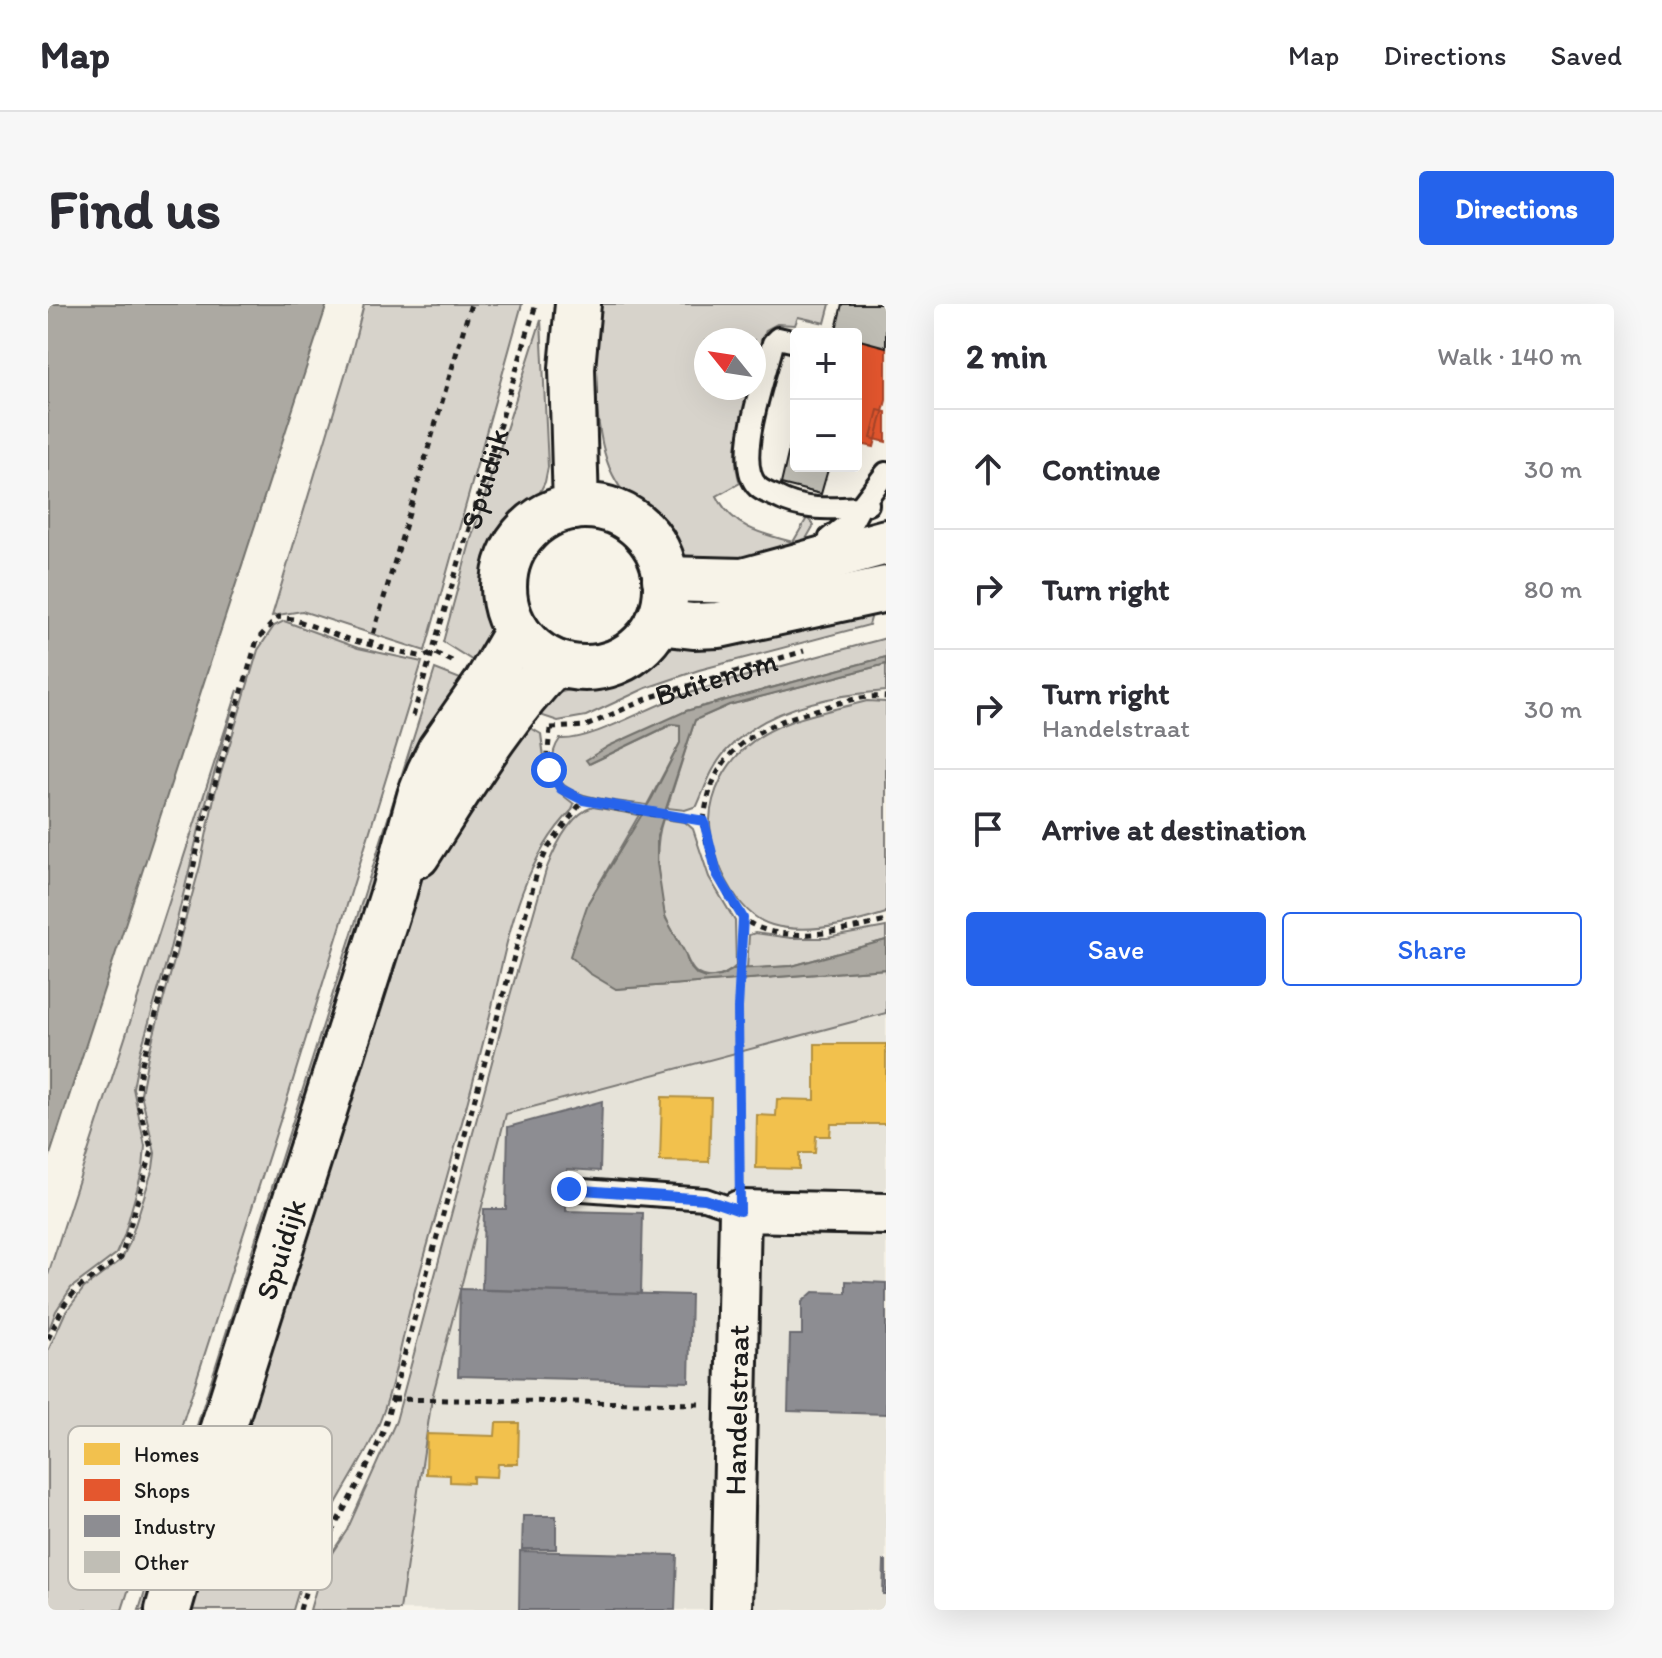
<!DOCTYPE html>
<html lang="en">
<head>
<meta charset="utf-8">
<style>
  body { margin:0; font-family:Itim,sans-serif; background:#f7f7f7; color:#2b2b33 }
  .controls { position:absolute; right:24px; top:24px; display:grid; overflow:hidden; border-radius:8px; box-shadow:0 8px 32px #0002 }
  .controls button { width:72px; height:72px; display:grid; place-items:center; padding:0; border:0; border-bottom:2px solid #e1e1e2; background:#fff; color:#2b2b33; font:40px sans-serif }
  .compass { position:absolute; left:646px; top:24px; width:72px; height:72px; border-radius:50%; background:#fff; box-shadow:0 8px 32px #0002; rotate:300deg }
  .stop { position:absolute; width:24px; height:24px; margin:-18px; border:6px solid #2563eb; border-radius:50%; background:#fff }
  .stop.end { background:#2563eb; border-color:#fff; box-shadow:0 2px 8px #0008 }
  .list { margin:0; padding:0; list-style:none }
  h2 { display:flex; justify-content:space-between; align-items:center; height:104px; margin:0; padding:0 32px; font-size:34px }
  h2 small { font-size:26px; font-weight:400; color:#7c7c81 }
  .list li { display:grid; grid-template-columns:52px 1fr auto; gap:24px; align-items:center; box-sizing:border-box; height:120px; padding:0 32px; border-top:2px solid #e1e1e2 }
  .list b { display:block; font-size:30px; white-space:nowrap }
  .list p { margin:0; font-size:26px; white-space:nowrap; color:#7c7c81 }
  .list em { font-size:26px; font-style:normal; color:#7c7c81 }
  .actions { display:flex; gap:16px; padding:24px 32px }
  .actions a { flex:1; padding:18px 0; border:2px solid #2563eb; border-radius:8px; text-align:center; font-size:28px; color:#2563eb }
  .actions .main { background:#2563eb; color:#fff }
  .icon { flex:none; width:44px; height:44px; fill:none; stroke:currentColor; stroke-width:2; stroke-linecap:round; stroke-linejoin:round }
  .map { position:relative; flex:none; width:838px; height:1306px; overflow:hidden; border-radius:8px }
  header { display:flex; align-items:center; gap:48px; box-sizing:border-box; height:112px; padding:0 40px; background:#fff; border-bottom:2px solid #e1e1e2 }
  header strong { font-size:38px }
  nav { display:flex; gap:44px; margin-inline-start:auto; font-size:28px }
  .intro { display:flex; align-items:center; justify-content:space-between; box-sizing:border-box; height:192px; padding:0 48px }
  h1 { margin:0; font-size:56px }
  .button { padding:20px 36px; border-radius:8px; background:#2563eb; color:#fff; font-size:28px; font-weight:700 }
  main { display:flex; gap:48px; padding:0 48px }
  aside { flex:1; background:#fff; border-radius:8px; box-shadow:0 8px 32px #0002 }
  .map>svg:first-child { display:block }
  .built { fill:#e6e3d9 }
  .green { fill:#d7d3cb; stroke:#7a7874; stroke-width:2 }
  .water { fill:#aca9a2; stroke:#72716c; stroke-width:2 }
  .homes { fill:#f2c14e; stroke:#b2903f; stroke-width:2 }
  .shops { fill:#e4572e; stroke:#a84529; stroke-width:2 }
  .industry { fill:#8d8d92; stroke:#6b6b6f; stroke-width:2 }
  .building { fill:#c0beb5; stroke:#1c1c1c; stroke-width:2 }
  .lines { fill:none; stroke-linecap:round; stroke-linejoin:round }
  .service-casing { stroke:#1c1c1c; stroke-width:26 }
  .minor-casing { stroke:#1c1c1c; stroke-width:46 }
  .secondary-casing { stroke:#1c1c1c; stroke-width:50 }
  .primary-casing { stroke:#1c1c1c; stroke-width:50 }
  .path { stroke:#1c1c1c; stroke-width:5; stroke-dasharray:6 6; stroke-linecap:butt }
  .service { stroke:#f7f3e8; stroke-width:20 }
  .minor { stroke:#f7f3e8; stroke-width:40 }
  .secondary { stroke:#f7f3e8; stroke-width:44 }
  .primary { stroke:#f7f3e8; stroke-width:44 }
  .route { stroke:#2563eb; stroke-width:10 }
  .labels { text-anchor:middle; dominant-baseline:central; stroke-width:8; stroke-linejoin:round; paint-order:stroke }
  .street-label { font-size:30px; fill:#1c1c1c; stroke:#f7f3e8 }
  .key { fill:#f7f3e8; stroke:#b5b2ab; stroke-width:2 }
  .key-label { font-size:22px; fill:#1c1c1c }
</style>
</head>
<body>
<header>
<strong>Map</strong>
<nav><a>Map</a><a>Directions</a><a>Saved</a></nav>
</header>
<div class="intro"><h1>Find us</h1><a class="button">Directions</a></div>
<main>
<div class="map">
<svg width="838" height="1306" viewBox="0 0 838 1306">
  <rect width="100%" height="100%" fill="#f7f3e8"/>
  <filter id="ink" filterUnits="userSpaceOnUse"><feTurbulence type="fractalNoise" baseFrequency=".0125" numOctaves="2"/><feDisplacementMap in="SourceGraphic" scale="16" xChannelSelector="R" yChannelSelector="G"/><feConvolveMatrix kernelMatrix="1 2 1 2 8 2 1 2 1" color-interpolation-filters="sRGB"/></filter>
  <g filter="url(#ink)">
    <path class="built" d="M838,695V1306H331L362,1088L457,807Z"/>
    <path class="green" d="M316,0H474L377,347L254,307L224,312L303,51Z
      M551,0H782L777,19L750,13L747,21L729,20L718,26L706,71V36H658V84H703C694,117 681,146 692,179L669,192C684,223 713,230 745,238L759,214L766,221L750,249L723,258L636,255C612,233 575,195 562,165C544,122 546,46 551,0Z
      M493,16L500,163L497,178L486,200L456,231L447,252L441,282L448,325L435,363L395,338L423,235Z
      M820,304L823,314L821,321L651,366L598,384L538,412L510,417L489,410L496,393L575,371L624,344L647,337Z
      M236,317L310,344L374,358L241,789L74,1306H0V1047L17,1009L36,984L73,956L81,940L105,864L107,849L93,790L100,752L152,562L167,489L210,346L226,322Z
      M838,334V353L638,407L541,460L625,420L632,421V439L599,501C571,496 506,498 505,459C505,449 506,443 512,435C545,437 603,401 638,390C704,369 771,352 838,334Z
      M838,360V387C783,391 716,404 678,447C664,462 657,484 649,502L637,506L619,504L647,416L681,401Z
      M387,365L415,376L100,1306H91Z
      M190,386L155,509L121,649L92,749L85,784L97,842L95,864L76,932L68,950L23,984L8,1007L0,1028V971Z
      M819,397L838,398V609C804,620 759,631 724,621C688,611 661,551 662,516C663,488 678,460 699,442C731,414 779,408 819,397Z
      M481,423L493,430C497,464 497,479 526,500L524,506C465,566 457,657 436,735C414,823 388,910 364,997C354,1034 348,1073 335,1109C321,1149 298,1179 279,1216C264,1245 254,1275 245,1306H142L358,611L387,545Z
      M545,503L591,511L540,599L568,685L838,665V709L458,810L384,1094L352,1306H262L274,1264L299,1226L348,1117L457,709L498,566C506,545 522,510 545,503Z
      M615,515L637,518L645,525L661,573L687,617L688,662C682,668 675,672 666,673C643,675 642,658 633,642C628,632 619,620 616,608C610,577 605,545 615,515Z
      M838,623V636L744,662L699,665L701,631L707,629L743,634H779Z"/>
    <path class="water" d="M0,0H279L0,857Z
      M838,353V360L681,401L647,416L609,532V559L617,613L637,649L641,662L649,671L657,674L673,672L686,665L744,662L838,636V665L568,685L541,669L522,652L540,599L604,494L632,439V421L624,420L541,460L538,456L561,442L638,407Z"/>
    <path class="homes" d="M767,740H838V820H783L782,832H768L767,849H751V865L708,864L709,811L728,812L729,795L767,796Z
      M614,793L663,794L661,858L612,857Z
      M448,1119H471L470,1160H450L449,1173L425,1172V1179L402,1178V1171L378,1170L379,1130L447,1132Z"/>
    <path class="shops" d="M808,35L838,43V96L826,143L808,139Z
      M830,106L838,108V138L823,134Z"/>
    <path class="industry" d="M554,797L552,867L519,865L518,907L595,909L593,990L434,986L436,905H458L460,823Z
      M798,977L838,979V1110L740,1107L742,1031H754V998L765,988L798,989Z
      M412,985L643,991L641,1078L410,1072Z
      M475,1212H508V1245H474Z
      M472,1247L629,1251L627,1306H471Z
      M836,1257H838V1290H835Z"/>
    <path class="building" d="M794,0H838V43L808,35V30H787Z
      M744,133L748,134V162H781L773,190L733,180Z"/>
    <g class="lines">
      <defs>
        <path id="service" d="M748,38L730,34L725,39C718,71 684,159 710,183C714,187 722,190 727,192C754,207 782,205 812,203L838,169
          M786,253L782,234L805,216L812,203L820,200
          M521,885L657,895L692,907"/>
        <g id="minor">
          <path id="s3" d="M684,1306L692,907L838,910"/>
        </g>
        <g id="secondary">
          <path d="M617,275L695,277L838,238"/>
          <path d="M610,318L645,322L671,321L838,285"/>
          <path d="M369,551C412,485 452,415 507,359"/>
          <path id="s4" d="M120,1306L147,1212L346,587L372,492L381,469L392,446L438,380L469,327"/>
        </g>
        <path id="primary" d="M456 283a81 81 0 1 1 162 0a81 81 0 1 1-162 0Z
          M528,203L524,64L530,0"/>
      </defs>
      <use href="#service" class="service-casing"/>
      <use href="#minor" class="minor-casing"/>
      <use href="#secondary" class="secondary-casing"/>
      <use href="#primary" class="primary-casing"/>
      <g class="path">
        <path d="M322,341L423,0"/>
        <path id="s1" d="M365,412L488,0"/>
        <path id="s2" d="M503,424L538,422L603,393L756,347"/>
        <path d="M502,425C501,440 497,460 504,474C522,507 620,510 656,517C657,539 665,562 675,582C680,592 686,605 694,613C727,644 800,626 838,617"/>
        <path d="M656,517C663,445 709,422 771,405C794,398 814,391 838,393"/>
        <path d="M691,870L690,704L695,614"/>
        <path d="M0,1035L16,1001L29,985L73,953L104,847L91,803L90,786L93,763L132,625L154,524L209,336L230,313L245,315L302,336L375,353L385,348L406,358"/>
        <path d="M345,1095L652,1100"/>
        <path d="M252,1306C270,1236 311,1190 336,1125L490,565L500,544L535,496"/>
      </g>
      <use href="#service" class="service"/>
      <use href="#minor" class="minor"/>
      <use href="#secondary" class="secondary"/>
      <use href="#primary" class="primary"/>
    </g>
  </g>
  <g class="lines" filter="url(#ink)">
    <path class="route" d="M501,466L513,485L535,496L656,517L669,570L695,614L690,704L692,907L657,895L521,885"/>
  </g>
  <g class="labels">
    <g class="street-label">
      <text stroke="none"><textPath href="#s1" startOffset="248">Spuidijk</textPath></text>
      <text stroke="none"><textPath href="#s2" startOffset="174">Buitenom</textPath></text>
      <text stroke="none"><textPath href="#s4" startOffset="378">Spuidijk</textPath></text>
      <text stroke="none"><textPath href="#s3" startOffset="200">Handelstraat</textPath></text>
    </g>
  </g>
  <rect x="20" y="1122" width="264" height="164" rx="12" class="key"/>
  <rect x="36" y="1139" width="36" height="22" fill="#f2c14e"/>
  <rect x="36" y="1175" width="36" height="22" fill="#e4572e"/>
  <rect x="36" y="1211" width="36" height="22" fill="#8d8d92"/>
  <rect x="36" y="1247" width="36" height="22" fill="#c0beb5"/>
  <g class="key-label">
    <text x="86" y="1158">Homes</text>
    <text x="86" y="1194">Shops</text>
    <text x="86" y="1230">Industry</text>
    <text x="86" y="1266">Other</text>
  </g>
</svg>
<div class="controls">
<button>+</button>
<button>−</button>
</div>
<svg class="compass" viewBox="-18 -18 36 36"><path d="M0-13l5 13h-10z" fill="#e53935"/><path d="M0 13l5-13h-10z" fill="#7c7c81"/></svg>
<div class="stop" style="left:501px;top:466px"></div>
<div class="stop end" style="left:521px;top:885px"></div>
</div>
<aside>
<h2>2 min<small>Walk · 140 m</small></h2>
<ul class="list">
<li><svg class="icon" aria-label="ahead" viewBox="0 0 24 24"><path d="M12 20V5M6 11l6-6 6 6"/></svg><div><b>Continue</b></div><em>30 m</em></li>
<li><svg class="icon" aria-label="right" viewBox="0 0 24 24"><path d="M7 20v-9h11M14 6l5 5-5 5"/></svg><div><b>Turn right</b></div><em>80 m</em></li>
<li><svg class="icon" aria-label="right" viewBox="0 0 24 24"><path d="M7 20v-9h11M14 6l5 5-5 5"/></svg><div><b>Turn right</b><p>Handelstraat</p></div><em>30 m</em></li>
<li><svg class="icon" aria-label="arrive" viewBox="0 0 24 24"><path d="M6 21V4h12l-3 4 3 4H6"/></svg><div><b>Arrive at destination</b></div></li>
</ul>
<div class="actions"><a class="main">Save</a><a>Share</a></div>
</aside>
</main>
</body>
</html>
